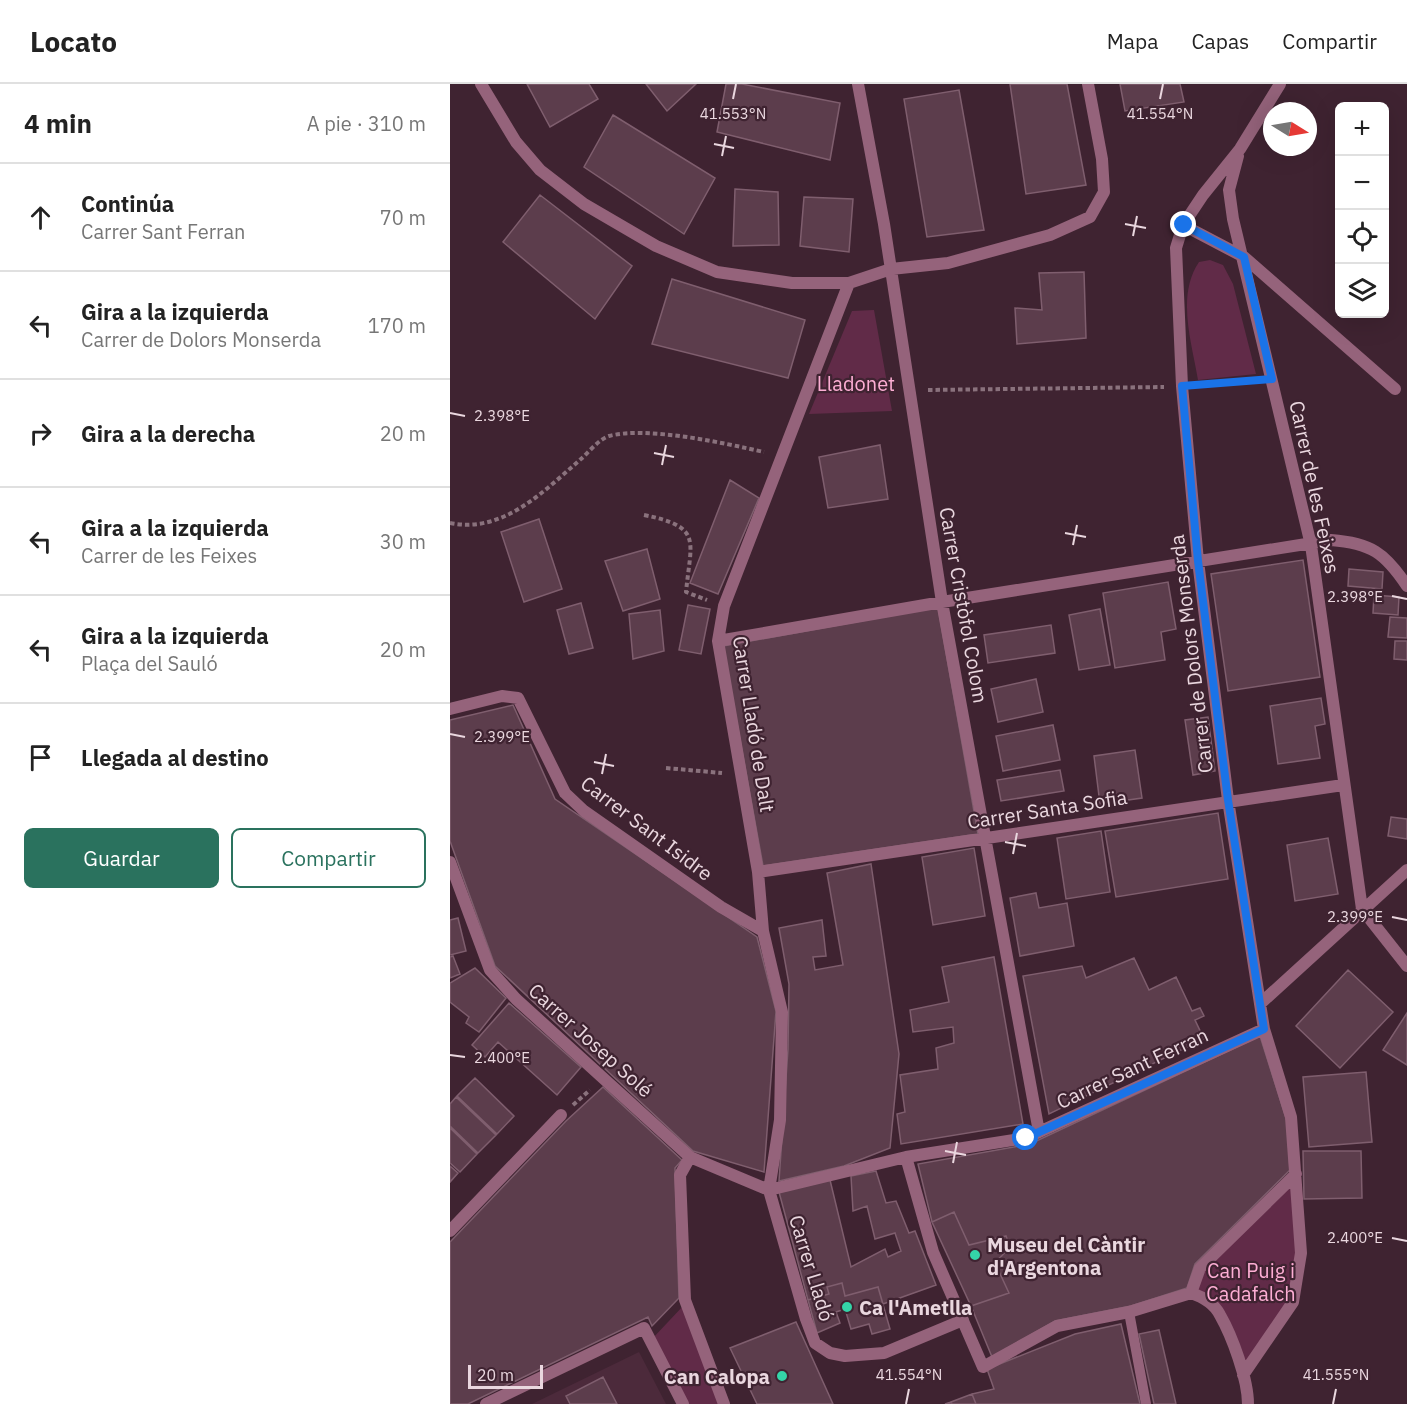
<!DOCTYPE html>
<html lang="es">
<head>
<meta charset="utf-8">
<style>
  body { margin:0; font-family:"IBM Plex Sans",sans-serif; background:#f6f6f6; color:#222 }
  .controls { position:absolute; right:18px; top:18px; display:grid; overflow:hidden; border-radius:9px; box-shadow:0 6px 24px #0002 }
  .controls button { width:54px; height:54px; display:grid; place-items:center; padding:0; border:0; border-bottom:2px solid #e0e0e0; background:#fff; color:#222; font:30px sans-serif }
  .compass { position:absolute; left:813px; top:18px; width:54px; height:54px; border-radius:50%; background:#fff; box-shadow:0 6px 24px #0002; rotate:101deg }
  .scale { position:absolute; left:18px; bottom:15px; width:75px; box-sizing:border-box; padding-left:6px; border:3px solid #ead7df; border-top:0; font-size:16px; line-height:21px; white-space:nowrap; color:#ead7df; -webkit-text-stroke:4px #3f2331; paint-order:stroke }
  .stop { position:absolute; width:18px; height:18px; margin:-14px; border:4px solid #1a73e8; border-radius:50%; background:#fff }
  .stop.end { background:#1a73e8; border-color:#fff; box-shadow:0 2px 6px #0008 }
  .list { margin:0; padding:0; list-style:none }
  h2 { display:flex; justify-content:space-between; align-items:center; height:78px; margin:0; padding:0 24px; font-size:26px }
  h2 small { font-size:20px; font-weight:400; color:#767676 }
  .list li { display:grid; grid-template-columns:39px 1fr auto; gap:18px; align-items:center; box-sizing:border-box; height:108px; padding:0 24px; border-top:2px solid #e0e0e0 }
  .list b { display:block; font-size:22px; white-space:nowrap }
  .list p { margin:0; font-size:20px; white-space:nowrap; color:#767676 }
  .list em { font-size:20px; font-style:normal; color:#767676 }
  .actions { display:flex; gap:12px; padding:18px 24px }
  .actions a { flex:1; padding:14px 0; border:2px solid #2a725e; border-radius:9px; text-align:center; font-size:21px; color:#2a725e }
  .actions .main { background:#2a725e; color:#fff }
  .icon { flex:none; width:33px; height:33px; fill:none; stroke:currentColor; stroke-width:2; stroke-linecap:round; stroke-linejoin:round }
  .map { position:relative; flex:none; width:957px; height:1320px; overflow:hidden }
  header { display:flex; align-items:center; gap:36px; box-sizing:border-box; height:84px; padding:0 30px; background:#fff; border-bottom:2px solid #e0e0e0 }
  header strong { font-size:28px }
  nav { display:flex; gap:33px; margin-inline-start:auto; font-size:21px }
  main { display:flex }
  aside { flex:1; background:#fff }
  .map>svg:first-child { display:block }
  .built { fill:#4c2a3b }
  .green { fill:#612b48 }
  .building { fill:#5c3d4c; stroke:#7f5e6e; stroke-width:1.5 }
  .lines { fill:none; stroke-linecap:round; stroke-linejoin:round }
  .path { stroke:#8a727d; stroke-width:4; stroke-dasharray:4.5 3; stroke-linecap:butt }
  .lane { stroke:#95637b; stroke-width:10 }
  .street { stroke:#95637b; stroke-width:12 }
  .route { stroke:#1a73e8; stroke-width:8 }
  .ticks { fill:none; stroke:#ead7df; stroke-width:2 }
  .poi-dot { fill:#34d4a8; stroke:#3f2331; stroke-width:2 }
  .labels { text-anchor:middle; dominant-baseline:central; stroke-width:4.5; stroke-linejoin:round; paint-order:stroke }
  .park-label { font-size:20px; fill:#fdaed4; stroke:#3f2331 }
  .street-label { font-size:20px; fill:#ead7df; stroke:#3f2331 }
  .poi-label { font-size:20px; font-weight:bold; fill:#ead7df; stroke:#3f2331; text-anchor:start }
  .ticks-label { font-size:15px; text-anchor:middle; fill:#ead7df; stroke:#3f2331; stroke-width:4.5; stroke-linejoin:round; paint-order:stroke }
</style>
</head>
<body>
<header>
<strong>Locato</strong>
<nav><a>Mapa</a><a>Capas</a><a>Compartir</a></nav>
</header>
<main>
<aside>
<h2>4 min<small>A pie · 310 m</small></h2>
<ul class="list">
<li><svg class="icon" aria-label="ahead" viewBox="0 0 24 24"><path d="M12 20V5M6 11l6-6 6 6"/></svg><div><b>Continúa</b><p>Carrer Sant Ferran</p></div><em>70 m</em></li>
<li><svg class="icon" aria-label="left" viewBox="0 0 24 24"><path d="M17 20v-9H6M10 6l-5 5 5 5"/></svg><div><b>Gira a la izquierda</b><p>Carrer de Dolors Monserda</p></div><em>170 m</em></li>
<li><svg class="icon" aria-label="right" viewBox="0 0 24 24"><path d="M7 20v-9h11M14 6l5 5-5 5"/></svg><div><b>Gira a la derecha</b></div><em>20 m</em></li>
<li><svg class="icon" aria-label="left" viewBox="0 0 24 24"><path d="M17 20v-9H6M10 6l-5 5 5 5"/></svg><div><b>Gira a la izquierda</b><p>Carrer de les Feixes</p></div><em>30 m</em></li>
<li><svg class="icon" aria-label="left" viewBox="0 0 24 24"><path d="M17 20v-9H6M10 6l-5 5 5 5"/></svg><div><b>Gira a la izquierda</b><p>Plaça del Sauló</p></div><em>20 m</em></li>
<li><svg class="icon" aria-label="arrive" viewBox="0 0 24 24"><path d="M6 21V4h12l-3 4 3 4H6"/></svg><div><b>Llegada al destino</b></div></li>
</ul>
<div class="actions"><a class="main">Guardar</a><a>Compartir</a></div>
</aside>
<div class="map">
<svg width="957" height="1320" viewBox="0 0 957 1320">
  <rect width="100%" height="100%" fill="#3f2331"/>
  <path class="built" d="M189,1268L216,1320H82Z"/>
  <path class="green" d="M760,176L773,181L783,200L806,290L748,296C742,259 726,212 749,178Z
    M424,226L442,327L359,330L402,227Z
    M843,1098L848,1171L838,1218L794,1283C783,1251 779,1219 746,1206L753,1185Z
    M234,1221L271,1320H235L202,1255Z"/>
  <path class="building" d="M77,0H139L148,15L100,43Z
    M196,0H246L217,27Z
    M276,0H292L390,19L380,76L267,48Z
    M560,0H617L636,101L576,110Z
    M670,0H730L734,18L675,27Z
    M509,6L534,146L477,153L454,15Z
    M163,31L265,94L234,150L134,83Z
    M285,105L328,108L329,161L283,162Z
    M90,111L182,182L145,235L53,158Z
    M354,113L403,115L399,168L350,162Z
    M634,188L636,254L567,260L565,224L592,226L589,189Z
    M222,195L355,236L338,294L202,260Z
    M430,361L438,415L378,424L369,373Z
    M280,396L309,414L268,510L240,499Z
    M89,435L112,505L74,518L51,448Z
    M197,465L210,515L173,527L155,477Z
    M853,476L870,593L778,607L761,490Z
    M899,485L933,488L932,505L898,502Z
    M718,498L726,545L711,548L715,576L665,584L653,509Z
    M924,511L949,513L948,531L923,529Z
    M131,519L143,564L119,570L107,526Z
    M238,521L260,525L251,570L229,566Z
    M488,523L528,750L313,782L273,562Z
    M650,525L660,581L629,586L619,531Z
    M210,526L214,567L183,575L179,530Z
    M940,533L957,534V554L938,553Z
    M601,541L605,569L538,579L534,551Z
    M945,557H957V576L944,575Z
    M586,595L593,628L548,638L541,605Z
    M871,614L875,640L865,642L870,674L828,680L820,622Z
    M63,621L105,715L307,853L326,927L314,1088L243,1067L45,882L0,757V636Z
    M758,633L765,687L743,691L735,636Z
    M603,641L610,676L553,687L546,652Z
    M685,666L692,714L650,720L644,672Z
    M610,686L614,707L551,717L547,696Z
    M768,729L778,795L666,813L655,747Z
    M941,733L957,735V755L938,752Z
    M651,747L660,808L616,815L607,754Z
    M878,754L888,810L845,817L837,761Z
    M524,764L535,832L483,841L472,773Z
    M421,780L449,970L440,1064L394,1082L329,1097L338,965L339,900L329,844L372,836L376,872L363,873L365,886L393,881L377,789Z
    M586,809L589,824L617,819L624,862L570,872L560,814Z
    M8,834L16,867L0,871V836Z
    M3,872L10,890L0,894V873Z
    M544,873L573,1040L451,1060L447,1030L455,1028L450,991L488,985L486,964L504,959L503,943L463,948L460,926L499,918L492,883Z
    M684,874L699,906L726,893L742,927L750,924L754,932L745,936L754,955L599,1030L573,892L632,882L636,894Z
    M25,884L56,914L29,948L16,939L19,933L0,918V899Z
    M898,886L943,928L890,984L846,942Z
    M59,919L131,983L107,1011L48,958L35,973L22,961Z
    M957,929V981L933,966Z
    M810,952L837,1037L840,1086L745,1180L737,1204L681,1222L605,1237L542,1273L521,1222L559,1209L545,1179L560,1163L556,1152L519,1161L504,1128L482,1138L468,1080L580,1060Z
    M916,988L922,1058L859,1063L853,993Z
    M25,994L64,1032L47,1050L7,1012Z
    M153,1003L232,1076L225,1084L229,1214L202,1242L198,1233L18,1320H0V1158L116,1037Z
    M6,1013L46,1051L28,1069L0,1042V1020Z
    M0,1044L27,1070L10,1088L0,1079Z
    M853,1067H911L912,1114L854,1115Z
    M0,1082L8,1089L0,1098Z
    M426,1087L436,1119L446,1117L459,1149L465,1147L486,1201L433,1220L428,1203L395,1212L392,1199L377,1203L379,1210L358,1216L329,1108L380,1096L401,1183L435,1165L438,1173L451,1167L445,1149L425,1155L417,1122L403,1127L401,1092Z
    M504,1128L519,1161L556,1152L560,1163L545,1179L559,1209L521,1222L482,1138Z
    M392,1199L395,1212L428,1203L440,1245L422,1250L419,1240L401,1245L395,1225L386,1228L390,1239L367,1249L358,1216L379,1210L377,1203Z
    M346,1238L383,1320H307L280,1264Z
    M671,1240L690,1320H526L522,1310L544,1305L537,1285L625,1250Z
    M709,1246L726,1320H704L689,1250Z
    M153,1293L167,1320H120L116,1312Z
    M522,1310L526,1320H495L501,1318Z
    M522,1310L526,1320H502L501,1318Z"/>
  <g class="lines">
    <path class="path" d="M748,301L803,297
      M478,306L714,303
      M194,431C253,443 241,456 236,508L257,516
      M0,439C53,450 94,407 131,375C139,368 149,355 159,352C197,342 274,359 314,368
      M216,684L272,689
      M123,1021L140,1006"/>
    <path class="lane" d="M679,1228L696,1320"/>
    <path class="street" d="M31,0L66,58L90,86L134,120L206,162L267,188L342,199H399L441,185L498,179L600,151L640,133L654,108L652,75L638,0
      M408,0L434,140L492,518L589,1048
      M788,72L779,106L783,135L861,461L912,825L957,882
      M733,141L794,173L945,305
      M399,199L274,522L268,557L308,788L313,847L332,928L330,1036L319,1106L356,1235L365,1259L380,1269L395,1272L434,1269L513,1236
      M268,557L492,518L881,456C921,459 935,469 957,502
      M0,625L52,612L68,614L115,709L134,727L271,823L313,847
      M0,778L40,886L66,915L240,1073L319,1106
      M308,788L893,701
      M811,919L957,786
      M240,1073L230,1091L235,1216L274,1320
      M456,1073L483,1168L533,1283L607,1242L679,1228L741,1209
      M319,1106L456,1073L576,1054L814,945
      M0,1147L111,1031
      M741,1209L750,1184L846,1090
      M741,1209C753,1213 764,1219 770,1231C782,1252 798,1295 798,1320
      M793,1291L843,1218L851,1169L841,1033L814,945L778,716L748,477L732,302L726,164L733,141L753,111L790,65L830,0
      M36,1320L194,1244L233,1320"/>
  </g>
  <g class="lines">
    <path class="route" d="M576,1054L814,945L778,716L748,477L732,302L822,295L794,173L734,141"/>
  </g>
  <path class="ticks" d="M283,15L286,0M710,15L713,0M264,60L284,64M272,72L276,52M675,140L696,144M683,152L687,132M0,329L15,332M204,369L224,373M212,381L216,361M615,449L636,453M623,461L627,441M942,512L957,515M0,650L15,653M144,678L164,682M152,690L156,670M555,758L576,762M563,770L567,749M942,833L957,836M0,971L15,973M495,1067L516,1071M503,1079L507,1058M942,1154L957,1157M456,1320L459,1305M883,1320L886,1305"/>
  <g class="poi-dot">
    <circle cx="525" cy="1171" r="6"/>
    <circle cx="397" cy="1223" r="6"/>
    <circle cx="332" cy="1292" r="6"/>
  </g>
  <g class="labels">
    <g class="park-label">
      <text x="406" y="299">Lladonet</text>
      <text x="801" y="1186">Can Puig i<tspan x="801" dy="23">Cadafalch</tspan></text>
    </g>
    <g class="street-label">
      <text transform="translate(865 403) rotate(78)">Carrer de les Feixes</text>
      <text transform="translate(514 521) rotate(80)">Carrer Cristòfol Colom</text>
      <text transform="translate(741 570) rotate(-97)">Carrer de Dolors Monserda</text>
      <text transform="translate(304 640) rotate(81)">Carrer Lladó de Dalt</text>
      <text transform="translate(597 725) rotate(-9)">Carrer Santa Sofia</text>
      <text transform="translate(197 744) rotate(37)">Carrer Sant Isidre</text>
      <text transform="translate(141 956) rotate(42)">Carrer Josep Solé</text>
      <text transform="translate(682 984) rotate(-25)">Carrer Sant Ferran</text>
      <text transform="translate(362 1184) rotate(73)">Carrer Lladó</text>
    </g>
    <g class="poi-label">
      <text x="537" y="1160">Museu del Càntir<tspan x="537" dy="23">d'Argentona</tspan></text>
      <text x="409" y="1223">Ca l'Ametlla</text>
      <text x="320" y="1292" text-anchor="end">Can Calopa</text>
    </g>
  </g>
  <g class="ticks-label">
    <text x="283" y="35">41.553°N</text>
    <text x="710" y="35">41.554°N</text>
    <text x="52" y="337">2.398°E</text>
    <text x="905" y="518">2.398°E</text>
    <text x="52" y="658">2.399°E</text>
    <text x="905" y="838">2.399°E</text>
    <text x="52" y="979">2.400°E</text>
    <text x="905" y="1159">2.400°E</text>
    <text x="459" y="1296">41.554°N</text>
    <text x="886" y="1296">41.555°N</text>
  </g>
</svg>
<div class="controls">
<button>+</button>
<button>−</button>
<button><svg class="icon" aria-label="locate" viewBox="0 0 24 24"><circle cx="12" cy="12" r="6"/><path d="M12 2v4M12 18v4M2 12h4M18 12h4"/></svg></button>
<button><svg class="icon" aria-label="layers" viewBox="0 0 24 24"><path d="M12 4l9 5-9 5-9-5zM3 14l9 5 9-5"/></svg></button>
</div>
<svg class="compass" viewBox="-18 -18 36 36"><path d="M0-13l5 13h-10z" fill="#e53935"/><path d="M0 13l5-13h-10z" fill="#767676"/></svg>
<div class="scale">20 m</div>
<div class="stop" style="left:576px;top:1054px"></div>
<div class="stop end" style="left:734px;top:141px"></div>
</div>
</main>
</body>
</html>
